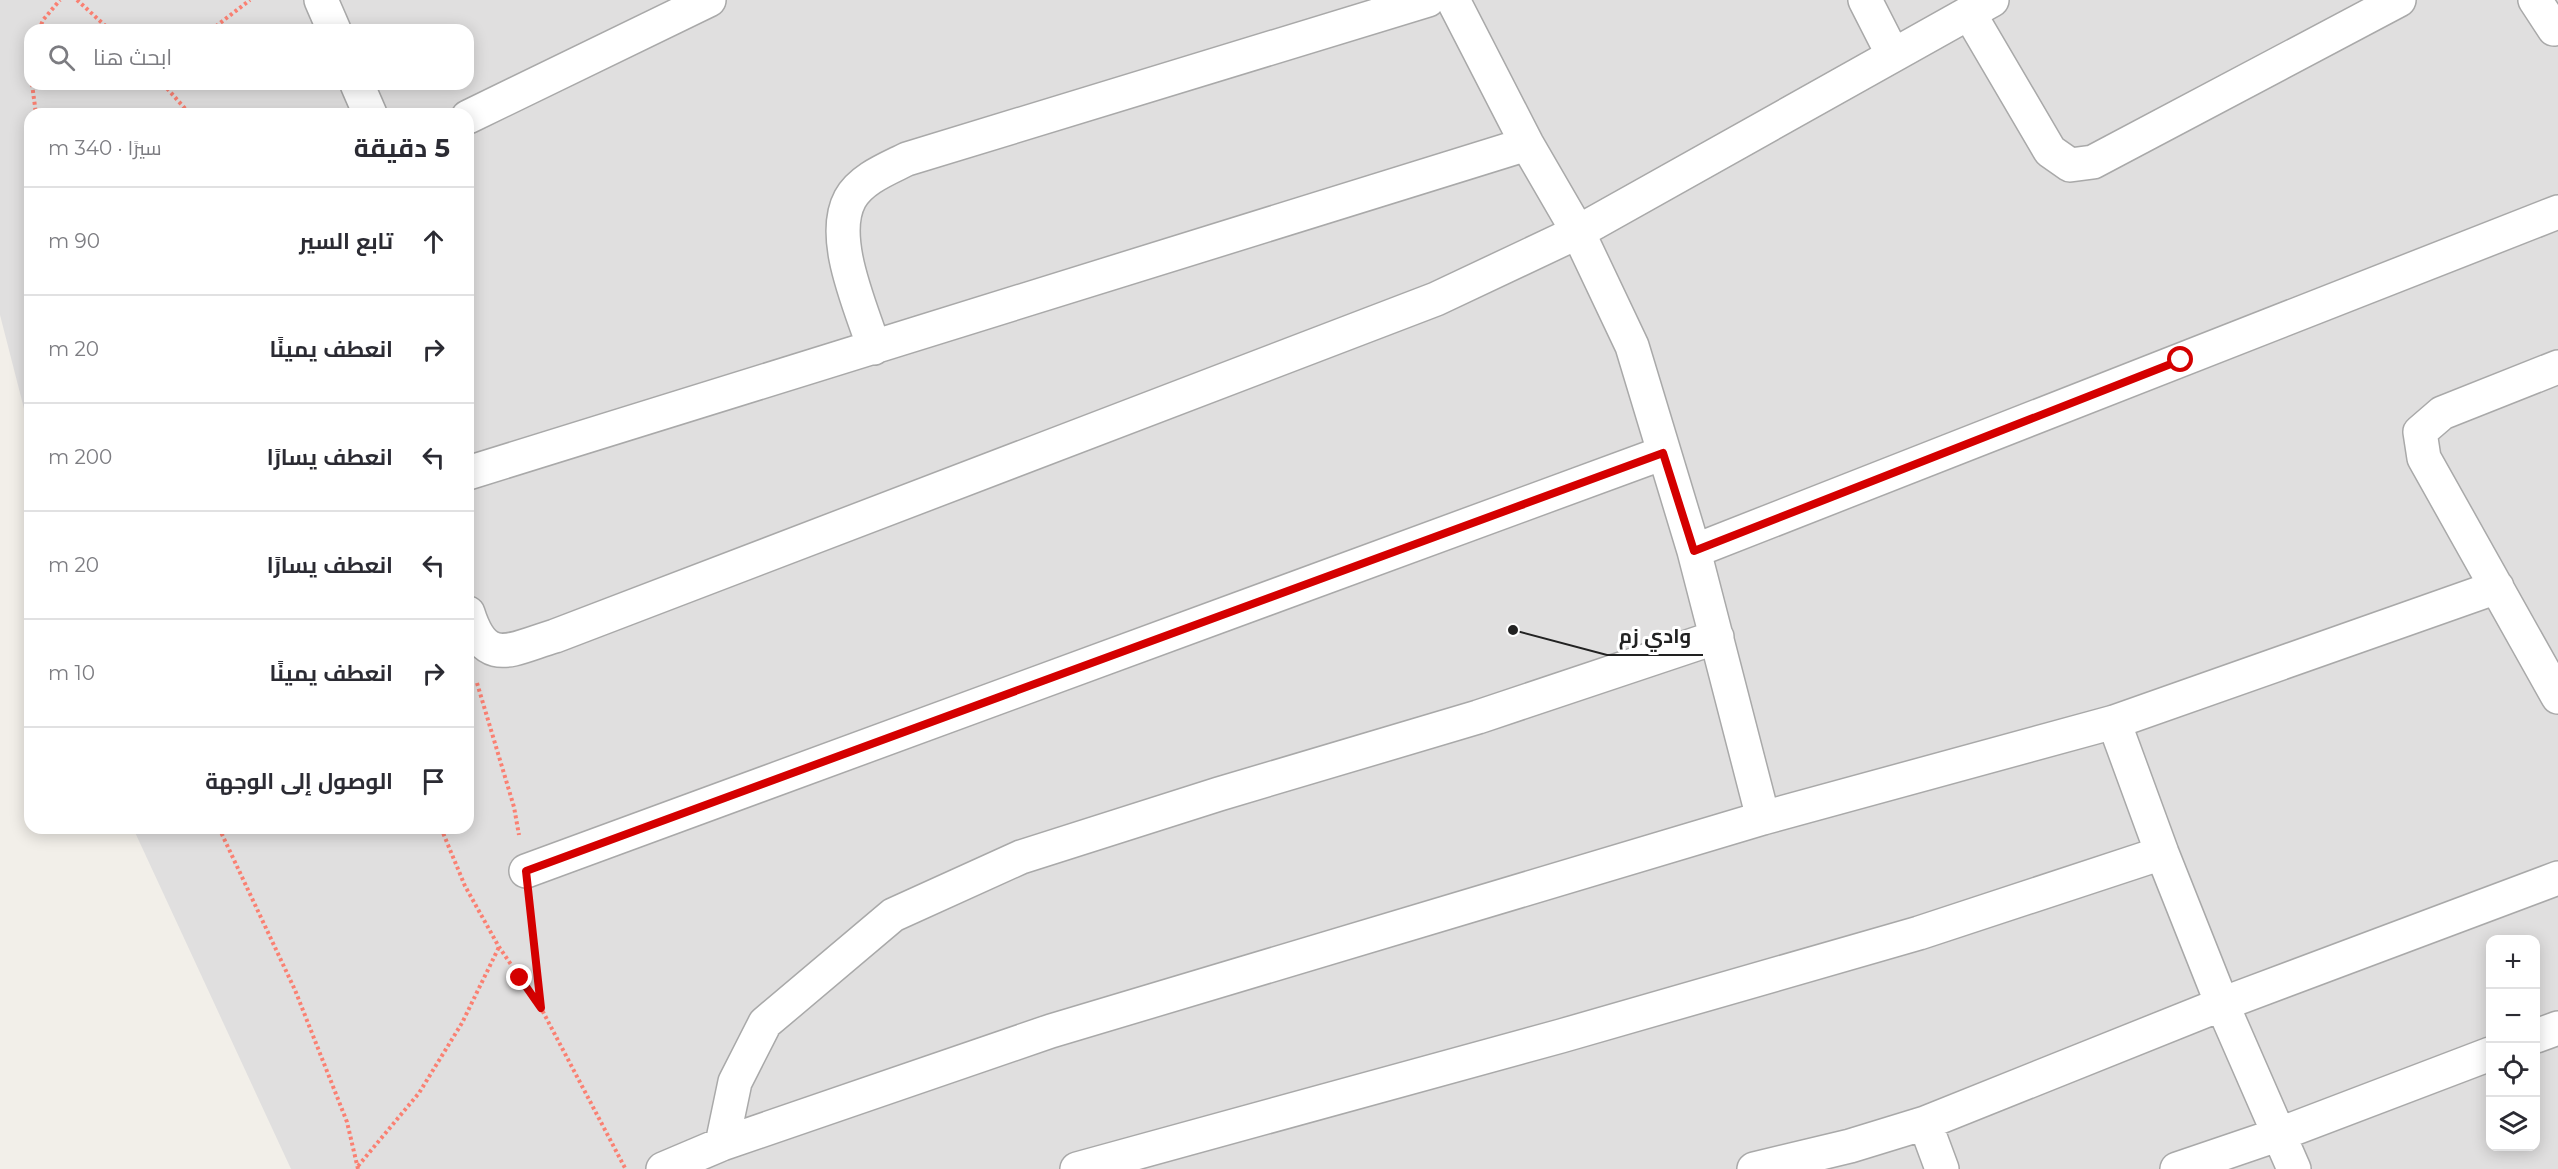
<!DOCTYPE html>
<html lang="ar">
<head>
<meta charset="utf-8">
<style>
  body { margin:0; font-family:Montserrat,Cairo,sans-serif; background:#f2f2f3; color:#2b2b33; direction:rtl }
  .controls { position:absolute; right:18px; bottom:18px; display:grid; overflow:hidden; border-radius:12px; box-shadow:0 3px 15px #0003 }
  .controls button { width:54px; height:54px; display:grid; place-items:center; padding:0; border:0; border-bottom:2px solid #e1e1e2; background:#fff; color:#2b2b33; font:30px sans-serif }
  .stop { position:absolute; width:18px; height:18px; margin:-14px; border:4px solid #d40000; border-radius:50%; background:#fff }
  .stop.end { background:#d40000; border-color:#fff; box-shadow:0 2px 6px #0008 }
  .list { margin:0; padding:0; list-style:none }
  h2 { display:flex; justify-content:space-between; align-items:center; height:78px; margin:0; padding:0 24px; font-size:26px }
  h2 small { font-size:20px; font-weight:400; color:#7c7c81 }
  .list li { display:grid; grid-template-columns:39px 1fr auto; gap:18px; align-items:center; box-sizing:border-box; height:108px; padding:0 24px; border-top:2px solid #e1e1e2 }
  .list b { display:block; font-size:22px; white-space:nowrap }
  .list em { font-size:20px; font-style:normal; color:#7c7c81 }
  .icon { flex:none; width:33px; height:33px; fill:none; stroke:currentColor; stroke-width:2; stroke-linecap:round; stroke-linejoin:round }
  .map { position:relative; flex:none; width:2558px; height:1169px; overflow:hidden; direction:ltr }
  .search { position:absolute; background:#fff; box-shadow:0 3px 15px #0003; left:24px; top:24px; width:450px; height:66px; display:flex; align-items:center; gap:15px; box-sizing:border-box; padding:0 21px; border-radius:18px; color:#7c7c81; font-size:22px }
  .panel { position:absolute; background:#fff; box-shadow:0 3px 15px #0003; left:24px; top:108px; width:450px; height:726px; border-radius:18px; direction:rtl }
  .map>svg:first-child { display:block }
  .residential { fill:#e0dfdf; fill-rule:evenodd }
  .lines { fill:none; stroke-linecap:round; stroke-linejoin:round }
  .street-casing { stroke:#a9a9a9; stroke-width:36 }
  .path { stroke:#fa8072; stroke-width:4; stroke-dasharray:3 3; stroke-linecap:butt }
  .street { stroke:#fff; stroke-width:33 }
  .route { stroke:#d40000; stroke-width:8 }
  .leader { fill:none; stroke:#222; stroke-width:2 }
  .callout-dot { fill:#222; stroke:#fff; stroke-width:2 }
  .callout-label { font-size:20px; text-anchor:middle; font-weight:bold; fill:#222; stroke:#fff; stroke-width:6; stroke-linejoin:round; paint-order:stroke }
</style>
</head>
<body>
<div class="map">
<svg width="2558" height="1169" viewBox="0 0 2558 1169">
  <rect width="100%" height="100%" fill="#f2efe9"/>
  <path class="residential" d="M0,0H2558V1169H291L133,828H468V114H30V432L0,315ZM30,30H468V84H30ZM2490,940H2536V1146H2490Z"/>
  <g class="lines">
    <defs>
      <path id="street" d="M321,0L334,30
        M1453,0L1527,144L1578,232L1632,346L1694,551L1763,818
        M1865,0L1893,55
        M2535,0L2554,29
        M1969,13L2050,151L2070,165L2093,162L2399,0
        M357,84L370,114
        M468,117L709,0
        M874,348C861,307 829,238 850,199C861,179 887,169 907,159L1428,0
        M2558,367L2442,413L2420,432L2424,458L2558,697
        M468,473L1527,144
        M1694,551L2558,212
        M468,613C486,669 511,649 555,636L1436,299L1578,232L1992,0
        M2114,722L2162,853L2222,1004L2294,1169
        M526,871L1663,453
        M2536,1036L2558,1028
        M1925,1123L1942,1169
        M722,1144L735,1082L765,1023L893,915L1021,857L1219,794L1478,717L1717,637
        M663,1169L722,1144L1051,1031L1763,818L2114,722L2497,587
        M1077,1169L1561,1036L1919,933L2162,853
        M1754,1169L1850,1146L1925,1123L2222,1004L2558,878
        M2177,1169L2280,1134L2490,1054"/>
    </defs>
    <use href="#street" class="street-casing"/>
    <path class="path" d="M77,0L110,30
      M39,30L43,20L60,0
      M211,30L250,0
      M32,84L36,114
      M163,84L190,114
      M477,683L514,807L519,835
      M219,828L295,990L347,1122L358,1169
      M441,828L465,886L499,947L541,1008L625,1168
      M530,908L541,1007
      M358,1166L419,1093L462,1023L499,947"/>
    <use href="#street" class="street"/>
  </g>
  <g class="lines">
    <path class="route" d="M520,978L541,1008L526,871L1663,453L1694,551L2181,360"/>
  </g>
  <path class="leader" d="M1513 630L1607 655H1703"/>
  <circle class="callout-dot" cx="1513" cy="630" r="6"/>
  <g class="callout-label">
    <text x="1655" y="643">وادي زم</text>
  </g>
</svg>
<div class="controls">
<button>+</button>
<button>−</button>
<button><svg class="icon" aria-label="locate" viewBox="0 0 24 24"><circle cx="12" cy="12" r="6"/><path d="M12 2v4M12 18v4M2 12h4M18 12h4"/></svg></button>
<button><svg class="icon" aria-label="layers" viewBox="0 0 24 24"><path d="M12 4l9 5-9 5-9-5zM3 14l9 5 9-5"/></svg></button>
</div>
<div class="stop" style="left:2181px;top:360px"></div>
<div class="stop end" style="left:520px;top:978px"></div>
<div class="search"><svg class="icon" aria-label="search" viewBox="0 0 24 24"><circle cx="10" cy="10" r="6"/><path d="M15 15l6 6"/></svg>ابحث هنا</div>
<section class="panel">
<h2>5 دقيقة<small>سيرًا · 340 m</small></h2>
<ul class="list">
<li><svg class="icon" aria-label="ahead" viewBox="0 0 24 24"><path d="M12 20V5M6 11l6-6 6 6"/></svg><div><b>تابع السير</b></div><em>90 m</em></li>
<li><svg class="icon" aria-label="right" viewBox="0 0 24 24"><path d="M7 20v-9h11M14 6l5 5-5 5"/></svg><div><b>انعطف يمينًا</b></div><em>20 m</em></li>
<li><svg class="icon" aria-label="left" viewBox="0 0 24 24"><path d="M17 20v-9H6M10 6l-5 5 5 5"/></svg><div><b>انعطف يسارًا</b></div><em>200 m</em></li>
<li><svg class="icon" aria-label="left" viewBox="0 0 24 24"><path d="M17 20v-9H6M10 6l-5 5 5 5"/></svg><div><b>انعطف يسارًا</b></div><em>20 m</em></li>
<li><svg class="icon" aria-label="right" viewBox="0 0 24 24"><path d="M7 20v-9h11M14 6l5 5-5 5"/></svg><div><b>انعطف يمينًا</b></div><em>10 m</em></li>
<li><svg class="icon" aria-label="arrive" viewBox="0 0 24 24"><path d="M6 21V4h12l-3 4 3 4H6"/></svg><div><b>الوصول إلى الوجهة</b></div></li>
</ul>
</section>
</div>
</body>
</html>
